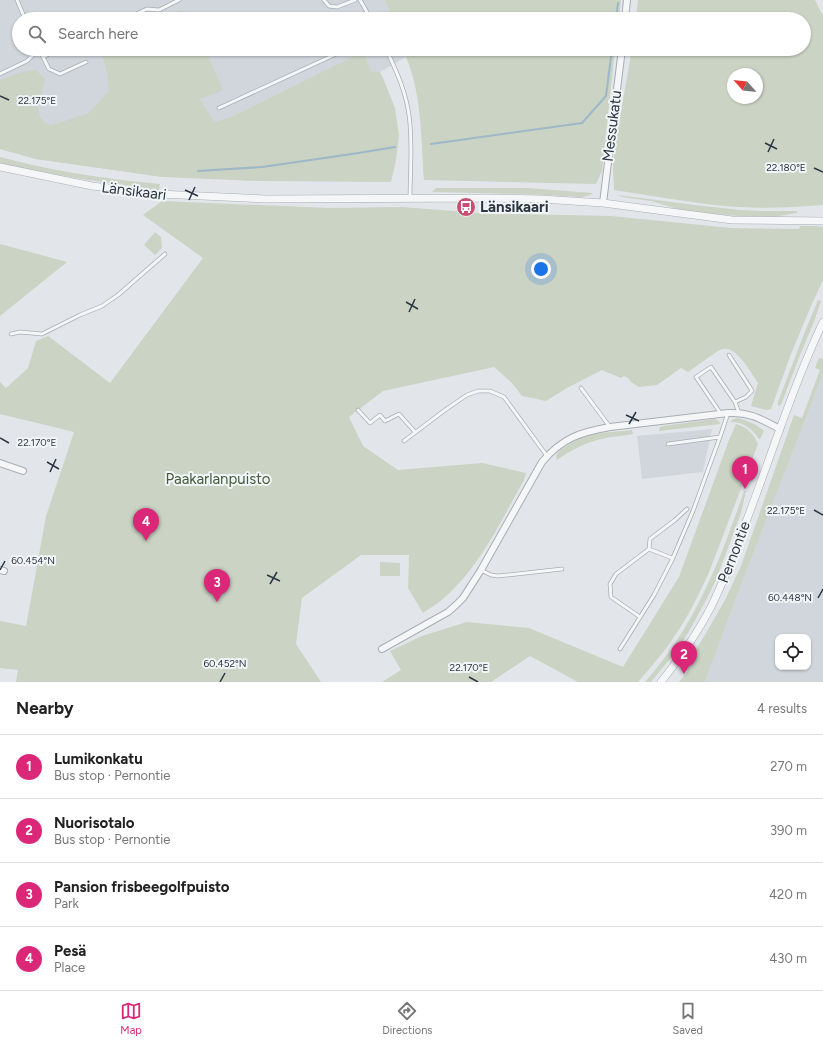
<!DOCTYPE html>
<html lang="en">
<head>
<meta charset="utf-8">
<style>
  body { margin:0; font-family:Figtree,sans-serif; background:#f6f6f6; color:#222 }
  .controls { position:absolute; right:12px; bottom:12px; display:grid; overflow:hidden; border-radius:8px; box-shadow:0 1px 3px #0004 }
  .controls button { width:36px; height:36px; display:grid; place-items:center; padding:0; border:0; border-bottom:1px solid #e0e0e0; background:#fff; color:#222; font:20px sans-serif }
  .compass { position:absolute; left:727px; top:68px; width:36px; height:36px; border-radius:50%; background:#fff; box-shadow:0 1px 3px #0004; rotate:297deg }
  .you { position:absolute; left:541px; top:269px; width:14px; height:14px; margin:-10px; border:3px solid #fff; border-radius:50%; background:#1a73e8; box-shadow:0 0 0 6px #1a73e833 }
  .badge { display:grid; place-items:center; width:26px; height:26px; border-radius:50%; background:#db2777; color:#fff; font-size:13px; font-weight:700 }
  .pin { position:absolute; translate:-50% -33px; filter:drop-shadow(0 1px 2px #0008) }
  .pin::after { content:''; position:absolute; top:21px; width:14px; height:12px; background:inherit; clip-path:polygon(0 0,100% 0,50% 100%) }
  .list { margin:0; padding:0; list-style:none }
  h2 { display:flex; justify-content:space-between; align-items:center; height:52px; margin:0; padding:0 16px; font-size:17px }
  h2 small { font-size:13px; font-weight:400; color:#767676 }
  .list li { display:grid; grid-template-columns:26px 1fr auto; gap:12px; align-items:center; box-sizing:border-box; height:64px; padding:0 16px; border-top:1px solid #e0e0e0 }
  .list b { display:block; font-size:15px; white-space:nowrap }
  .list p { margin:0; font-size:13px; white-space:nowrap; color:#767676 }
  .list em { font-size:13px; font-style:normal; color:#767676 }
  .icon { flex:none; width:22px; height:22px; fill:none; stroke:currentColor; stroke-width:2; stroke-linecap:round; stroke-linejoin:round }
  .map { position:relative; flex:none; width:823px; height:682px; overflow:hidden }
  .search { position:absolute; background:#fff; box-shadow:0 1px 3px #0004; left:12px; right:12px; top:12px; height:44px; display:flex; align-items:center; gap:10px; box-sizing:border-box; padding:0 14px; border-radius:22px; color:#767676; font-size:15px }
  .sheet { height:308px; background:#fff }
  nav { display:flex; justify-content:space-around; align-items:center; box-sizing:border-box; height:56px; border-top:1px solid #e0e0e0; background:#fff; font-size:11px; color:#767676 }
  nav a { display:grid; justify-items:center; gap:2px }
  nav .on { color:#db2777 }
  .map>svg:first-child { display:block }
  .built { fill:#d0d6db; fill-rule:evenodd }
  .green { fill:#cad3c4; fill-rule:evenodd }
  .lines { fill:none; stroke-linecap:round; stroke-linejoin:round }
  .stream { stroke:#9fb8c7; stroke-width:2 }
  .service-casing { stroke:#a7aeb4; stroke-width:4.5 }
  .minor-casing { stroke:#a7aeb4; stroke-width:8 }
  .tertiary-casing { stroke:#a7aeb4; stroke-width:8 }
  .service { stroke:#f5f6f8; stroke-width:3 }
  .minor { stroke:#f5f6f8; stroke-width:6 }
  .tertiary { stroke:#f5f6f8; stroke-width:7 }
  .ticks { fill:none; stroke:#2b3641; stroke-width:1.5 }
  .labels { text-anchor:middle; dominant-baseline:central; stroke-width:4; stroke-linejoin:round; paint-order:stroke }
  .street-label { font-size:15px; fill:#2b3641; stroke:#f2f5f7 }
  .poi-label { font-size:15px; font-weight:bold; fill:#2b3641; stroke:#f2f5f7; text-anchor:start }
  .park-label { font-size:15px; fill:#445c39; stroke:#f2f5f7 }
  .ticks-label { font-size:10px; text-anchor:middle; fill:#2b3641; stroke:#f2f5f7; stroke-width:4; stroke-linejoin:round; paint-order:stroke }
</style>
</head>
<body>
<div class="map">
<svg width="823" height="682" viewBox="0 0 823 682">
  <rect width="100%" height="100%" fill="#e2e6ea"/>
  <path class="built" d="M0,0H385L393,19H19V49H402L406,57L380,72H372L363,53L163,177L36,159L0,149Z
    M823,374V682H705L741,585ZM778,637H808V667H778Z
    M712,429L703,472L642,479L637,436Z"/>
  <path class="green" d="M385,0H621L619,19H393Z
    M638,0H815L823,16V205C787,208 751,209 715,205C681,201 648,195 614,190L613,165L617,134L632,49H804V19H636ZM733,74H757V98H733Z
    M182,10L191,19H153Z
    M100,49H205L223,90L200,99L214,122L229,118L363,52L372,72H380L383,78L395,108L399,135L396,160L391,182L258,181L163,177L36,159L0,149V80L22,72L36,70L45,79L38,107L40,118L50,126L89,113L109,91L107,71Z
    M402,49H615L602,171L596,184L424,180C421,139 422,85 402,49Z
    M0,157C52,171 107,179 160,184L159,190L82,179L9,166L0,163Z
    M436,188H527L593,193L590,195L582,197L527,194L432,192Z
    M617,195L695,205L740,210L763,211H797V213L773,217H761L739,216L694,212L681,210L651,201L622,197Z
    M162,201L329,208L402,207L479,213L611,216L731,228L799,229L800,226H815L823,227V280L811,306L791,354L771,409L766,410L751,406L758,383C751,373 735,342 720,350C711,355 700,364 691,370L688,372L681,368L657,385L639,387L631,382L628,378L624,376L621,378L602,370L567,388L546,401L522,396L512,383L494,367L383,391L349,417L363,446L398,470L482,463L526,473L524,480C502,519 479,568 445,597C439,603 430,608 423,613L408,588L409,555H361L302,598L296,644L321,682H16L18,670L0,668V621L26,626L46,516L74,432L0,414V382L6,388L28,368L36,341L48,336L110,383L203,258L143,215Z
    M155,232L161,237L162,248L155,255L144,245Z
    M0,244L67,262L0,316Z
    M818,300L821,301L815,319L800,355L782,402L780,406L778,405V402L804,334Z
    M819,358L823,359V374L741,585L705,682H679L688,671L685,667L705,635L726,598L741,566L794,415L802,418L820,370L815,368Z
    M737,418C747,420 756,424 764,431L760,439H759C751,428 744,422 730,422L732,420Z
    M715,419L719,421L720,424L659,431L660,427L663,426Z
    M736,424C747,427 754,434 758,444L708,575C699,593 691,611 680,628C668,647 653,665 638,682H578L530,656L491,682H382L401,670L390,651L422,636L467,622L529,628L623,667L679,577L729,440Z
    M632,430L633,434C623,436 612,436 602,439C586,442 571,450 557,460C556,457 556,455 558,452C564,448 570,443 577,440C593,432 614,432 632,430Z
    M744,491H746L741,513L716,580L705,602L688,633L674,654L651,682H645C695,626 720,561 744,491Z
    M380,562L400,563V576H380Z"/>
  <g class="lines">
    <path class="stream" d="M616,19L618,3
      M431,144L582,123L606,96L612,49
      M198,171L262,167L352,154L395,147"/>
    <defs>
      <path id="service" d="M17,0L25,19
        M324,0L329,6L337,7L355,0
        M360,0L371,19
        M125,19L147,9L159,10L179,0
        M386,49C396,70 406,92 409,115C413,143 410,171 410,198
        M43,57L60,49
        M0,74L27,61L39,49L49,69L60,74L86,62
        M219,108L347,49
        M11,334L20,332L42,334L80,315L102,306L118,295L165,254
        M729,355L751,389L752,391L746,397L735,402
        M581,388L610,427
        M358,410L370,423L380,415L385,421L399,414L415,432
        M721,414L696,377L711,367L735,402L739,413
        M404,441L445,410L467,395L478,391H490L504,397L547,456
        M668,444L720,437
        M649,549L672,558
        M481,570L491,575L498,576L562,569
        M640,617L611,597L610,584L616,574L649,549L650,539L675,520L687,509
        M620,649L654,595L672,560L693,511L720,437L728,413"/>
      <path id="minor" d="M625,19L627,0
        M603,203L622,49
        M0,463L23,471
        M0,570L4,571
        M382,649L448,612L456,605L463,598L481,570L542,462C562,438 581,432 610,427L728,413C750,412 761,419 780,429"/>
      <path id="tertiary" d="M0,167L92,186L159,194L265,199L491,198L541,199L603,203L732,220L823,221
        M661,682C680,658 697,634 711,607C726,577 737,545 749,514C773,450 794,384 823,322"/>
    </defs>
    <use href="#service" class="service-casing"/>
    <use href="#minor" class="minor-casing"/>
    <use href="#tertiary" class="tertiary-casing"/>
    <use href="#service" class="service"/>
    <use href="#minor" class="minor"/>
    <use href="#tertiary" class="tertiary"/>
  </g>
  <path class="ticks" d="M0,96L9,100M765,143L777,149M768,152L774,139M814,168L823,172M185,190L198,196M189,200L195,187M406,302L418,309M409,312L415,299M626,415L639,421M629,424L636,412M0,438L9,443M47,462L59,469M50,472L56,459M814,510L823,515M0,570L5,561M267,575L280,581M270,584L277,572M818,598L823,589M469,677L478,682M220,682L225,673"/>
  <defs>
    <symbol id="bus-disc" viewBox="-11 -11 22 22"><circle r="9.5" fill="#c74f71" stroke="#f2f5f7"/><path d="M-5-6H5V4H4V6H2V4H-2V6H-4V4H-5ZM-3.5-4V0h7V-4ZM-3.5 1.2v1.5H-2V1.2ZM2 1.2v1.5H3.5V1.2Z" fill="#fff"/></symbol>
  </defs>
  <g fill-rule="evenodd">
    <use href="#bus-disc" x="455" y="196" width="22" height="22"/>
  </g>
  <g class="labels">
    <g class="street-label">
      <text transform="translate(612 126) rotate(-83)">Messukatu</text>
      <text transform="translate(134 191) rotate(7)">Länsikaari</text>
      <text transform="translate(734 552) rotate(-69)">Pernontie</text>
    </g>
    <g class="poi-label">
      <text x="480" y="207">Länsikaari</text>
    </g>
    <g class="park-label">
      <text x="218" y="479">Paakarlanpuisto</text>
    </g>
  </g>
  <g class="ticks-label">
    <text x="37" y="104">22.175°E</text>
    <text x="786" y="171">22.180°E</text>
    <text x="37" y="446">22.170°E</text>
    <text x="786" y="514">22.175°E</text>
    <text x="33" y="564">60.454°N</text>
    <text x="790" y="601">60.448°N</text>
    <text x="225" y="667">60.452°N</text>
    <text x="469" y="671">22.170°E</text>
  </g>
</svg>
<div class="controls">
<button><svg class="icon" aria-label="locate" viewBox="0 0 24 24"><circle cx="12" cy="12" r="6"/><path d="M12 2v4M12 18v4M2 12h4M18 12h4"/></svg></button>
</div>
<svg class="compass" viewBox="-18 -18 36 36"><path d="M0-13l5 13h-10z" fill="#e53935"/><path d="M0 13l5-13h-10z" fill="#767676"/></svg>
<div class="you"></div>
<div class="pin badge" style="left:745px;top:489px">1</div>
<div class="pin badge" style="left:684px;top:674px">2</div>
<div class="pin badge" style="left:217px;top:602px">3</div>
<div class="pin badge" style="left:146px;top:541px">4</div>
<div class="search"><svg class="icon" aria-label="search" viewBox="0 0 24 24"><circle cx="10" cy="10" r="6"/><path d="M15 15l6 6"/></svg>Search here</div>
</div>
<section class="sheet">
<h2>Nearby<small>4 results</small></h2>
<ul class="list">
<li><span class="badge">1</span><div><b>Lumikonkatu</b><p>Bus stop · Pernontie</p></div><em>270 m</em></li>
<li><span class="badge">2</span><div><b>Nuorisotalo</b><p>Bus stop · Pernontie</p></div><em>390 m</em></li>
<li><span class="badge">3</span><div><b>Pansion frisbeegolfpuisto</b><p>Park</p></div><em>420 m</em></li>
<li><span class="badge">4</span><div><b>Pesä</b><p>Place</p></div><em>430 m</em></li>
</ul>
</section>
<nav>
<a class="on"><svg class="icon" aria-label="map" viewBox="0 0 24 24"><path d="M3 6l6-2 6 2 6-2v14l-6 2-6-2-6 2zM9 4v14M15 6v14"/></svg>Map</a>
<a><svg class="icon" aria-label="directions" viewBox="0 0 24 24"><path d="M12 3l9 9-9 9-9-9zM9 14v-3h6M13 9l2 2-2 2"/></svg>Directions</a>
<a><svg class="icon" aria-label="saved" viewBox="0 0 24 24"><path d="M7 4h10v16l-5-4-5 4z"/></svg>Saved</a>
</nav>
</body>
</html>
